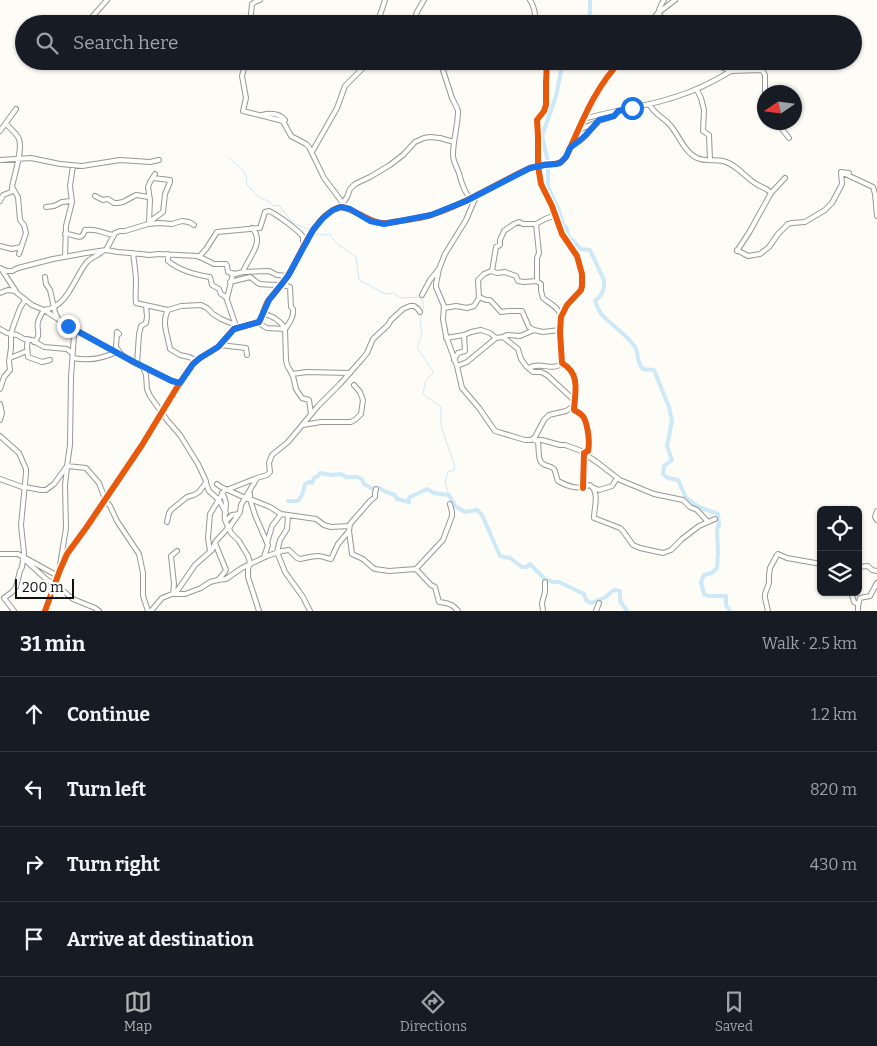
<!DOCTYPE html>
<html lang="en">
<head>
<meta charset="utf-8">
<style>
  body { margin:0; font-family:Bitter,serif; background:#242831; color:#f1f3f6 }
  .controls { position:absolute; right:15px; bottom:15px; display:grid; overflow:hidden; border-radius:8px; box-shadow:0 1px 4px #0004 }
  .controls button { width:45px; height:45px; display:grid; place-items:center; padding:0; border:0; border-bottom:1px solid #363941; background:#171b24; color:#f1f3f6; font:25px sans-serif }
  .compass { position:absolute; left:757px; top:85px; width:45px; height:45px; border-radius:50%; background:#171b24; box-shadow:0 1px 4px #0004; rotate:257deg }
  .scale { position:absolute; left:15px; bottom:12px; width:59px; box-sizing:border-box; padding-left:5px; border:2px solid #111; border-top:0; font-size:14px; line-height:18px; white-space:nowrap; color:#111; -webkit-text-stroke:4px #fff; paint-order:stroke }
  .stop { position:absolute; width:15px; height:15px; margin:-11px; border:4px solid #1a73e8; border-radius:50%; background:#fff }
  .stop.end { background:#1a73e8; border-color:#fff; box-shadow:0 1px 5px #0008 }
  .list { margin:0; padding:0; list-style:none }
  h2 { display:flex; justify-content:space-between; align-items:center; height:65px; margin:0; padding:0 20px; font-size:21px }
  h2 small { font-size:16px; font-weight:400; color:#9ea1a6 }
  .list li { display:grid; grid-template-columns:32px 1fr auto; gap:15px; align-items:center; box-sizing:border-box; height:75px; padding:0 20px; border-top:1px solid #363941 }
  .list b { display:block; font-size:19px; white-space:nowrap }
  .list em { font-size:16px; font-style:normal; color:#9ea1a6 }
  .icon { flex:none; width:28px; height:28px; fill:none; stroke:currentColor; stroke-width:2; stroke-linecap:round; stroke-linejoin:round }
  .map { position:relative; flex:none; width:877px; height:611px; overflow:hidden }
  .search { position:absolute; background:#171b24; box-shadow:0 1px 4px #0004; left:15px; right:15px; top:15px; height:55px; display:flex; align-items:center; gap:12px; box-sizing:border-box; padding:0 18px; border-radius:28px; color:#9ea1a6; font-size:19px }
  .sheet { height:365px; background:#171b24 }
  nav { display:flex; justify-content:space-around; align-items:center; box-sizing:border-box; height:70px; border-top:1px solid #363941; background:#171b24; font-size:14px; color:#9ea1a6 }
  nav a { display:grid; justify-items:center; gap:2px }
  nav .on { color:#b2b2b3 }
  .map>svg:first-child { display:block }
  .lines { fill:none; stroke-linecap:round; stroke-linejoin:round }
  .stream { stroke:#cde8f7; stroke-width:1 }
  .river { stroke:#cde8f7; stroke-width:4 }
  .minor-casing { stroke:#979795; stroke-width:6 }
  .minor { stroke:#fffffe; stroke-width:4 }
  .cycleway-casing { stroke:#fff; stroke-width:9 }
  .cycleway { stroke:#e8590c; stroke-width:6 }
  .route { stroke:#1a73e8; stroke-width:6 }
</style>
</head>
<body>
<div class="map">
<svg width="877" height="611" viewBox="0 0 877 611">
  <rect width="100%" height="100%" fill="#fdfcf7"/>
  <g class="lines">
    <path class="stream" d="M228,157L242,169L246,176L247,185L259,197L270,202L273,206L279,205L292,222L311,231
      M314,233L322,235L330,234L336,243L356,257L359,280L385,294L393,293L401,298L420,297L424,305L420,322L422,333L417,348L433,371V373L426,380L423,394L441,407V426L455,467L454,470L448,472L445,482L449,495"/>
    <path class="river" d="M586,24L590,13V0
      M565,61L562,66L556,96L542,136L548,162V187L559,210L563,224L567,229L568,236L581,249L590,250L604,280C605,289 602,296 595,301C597,306 599,311 602,315C612,326 627,334 635,347C640,355 635,360 643,369L654,370L669,407L672,421L667,446L672,460L664,466L663,474L668,478L678,480L686,498L699,507L718,514L719,525L717,529L718,552L717,568L712,573L704,575L701,582L704,594L708,596H726V605L730,611
      M288,501H298L302,495L305,484L309,482L312,483L314,478L318,476L320,473L332,475L341,474L346,477H357L362,479L364,484L373,489L380,488L384,491L395,495L397,499L409,502V498L410,497L427,489L434,493L449,495L455,506L465,512L477,510L482,515L500,556L510,558L522,567H527L530,564L545,579L553,582H559L584,594L586,600L591,603L604,598L614,590L620,591V601L627,611"/>
    <defs>
      <path id="minor" d="M530,0C535,8 536,15 535,24
        M664,0L661,5L658,13L668,24
        M86,24L107,0
        M250,24L252,4L255,2L260,0
        M377,24L385,0
        M413,24L417,12L424,0
        M649,24L658,13L675,0
        M246,61L242,76L246,98L243,111L283,121L291,136L306,144L309,147L324,178L342,202
        M440,61L452,98L457,108L458,111C458,126 453,140 453,155C453,163 459,170 460,177C462,184 465,193 470,198
        M547,61L546,83V105L544,111L537,120L538,136V166L541,184L552,206L562,234L577,256L582,274V286L581,290L567,305L561,317L560,332L562,363C581,374 575,392 574,410C578,412 582,414 584,418C588,426 590,443 588,451L584,453L583,488
        M713,61L721,67L731,71L762,70L765,75V92
        M697,90L701,98L704,110L703,131L709,135L710,160
        M649,104C656,116 662,116 670,125C679,135 684,152 697,158C706,162 714,159 723,161C737,164 746,179 758,185C763,188 767,188 771,193
        M262,115C270,113 279,113 285,120
        M584,119C614,110 645,107 675,97C695,91 713,82 731,71
        M781,122L782,129L789,138
        M6,124C10,128 17,134 19,139C23,150 14,176 12,187L18,197L20,220L24,225L26,233L19,254
        M580,128L581,129L595,123
        M0,131L16,109
        M572,146L581,140L599,121L614,116L619,111
        M312,152L337,108L345,86L370,61
        M0,160L31,158L60,164L82,166L120,160L150,162L159,160
        M843,173L873,187L875,194L877,216
        M477,194L466,220L445,254L439,269L436,284V287L444,306L443,319L446,336L457,366L462,388L479,408L495,431L525,440H531L535,437L544,420L549,415L566,411L574,406
        M95,196L103,200L108,199L114,203H118L123,202L136,195L149,197
        M0,201L3,195L11,192L12,189
        M343,203L347,197L350,189L355,184L370,177L390,165L403,155L415,142L424,138L430,137L440,138L454,142
        M46,207L54,206L62,202L71,201
        M149,222L163,212L165,194L170,182V180L153,178
        M149,222L150,200L148,187L150,182L155,174
        M536,224L539,253L537,258V281L541,284V291L543,298C550,304 559,307 561,317
        M65,234C75,233 81,243 85,230C99,228 103,234 114,235
        M0,246L12,249L21,247
        M106,250L115,233L120,231H125L148,224L159,223L172,224L182,221L189,222L194,225
        M737,250L748,256L760,254L769,247L778,234L788,224L792,223L805,222L825,210L832,203L842,184L841,172L849,173
        M737,251L750,231L771,193L785,178
        M133,253C134,263 136,272 136,282C136,289 135,297 136,303L168,310L181,306L201,305L207,308L213,314L221,319L235,325
        M168,254V261C179,270 197,275 210,277L212,285L219,289L221,294L226,297L236,326
        M65,257L66,226L72,202L70,186L73,166
        M199,257L206,249L217,232L260,228L265,212L269,211C276,214 300,231 303,237C303,239 303,245 303,246
        M0,268L7,271H12L18,268L53,259L86,253L106,250L118,252L141,254L149,255L159,254L198,256L214,264H226L227,266L228,272L235,274L243,272L269,271L277,275L288,276
        M2,270L17,293L32,305L44,310L72,328L133,362L172,381L180,383
        M492,271L496,247L500,245V240L504,231L514,224L519,222L523,224H536L545,219L556,215
        M243,272C247,259 266,242 252,228
        M45,277L46,284L50,290L55,312L58,319
        M230,282L250,277C254,279 256,283 260,284C271,286 280,283 290,287L291,307L293,309C294,316 290,322 286,328L283,329
        M0,293L8,290L15,291
        M422,295L430,280L438,270
        M479,297L486,300H490L501,312L509,311H522L529,327L534,330
        M227,298L233,274
        M444,308L456,306L467,308L474,306L479,298L478,280L484,274L491,271L497,273L505,272L516,276L518,281L524,282L537,281
        M168,310C161,322 168,336 170,349L180,355L189,357L197,361
        M263,314C273,315 279,320 285,328
        M258,323L267,328L285,329L286,360L287,365L293,376L296,389L302,398L309,400L311,414
        M0,329L7,333L17,335L24,339L32,340L44,347L67,349L72,353
        M119,334L117,332L116,347L122,355
        M503,337L507,335L520,336L534,330L543,332L560,330
        M446,338L464,335L471,332L481,330L490,333L496,338L503,337L518,349L521,359L526,366L533,372H541L547,375L575,401
        M28,339L27,346L28,357L42,362L50,360
        M34,342C42,335 36,330 38,322C39,318 42,313 44,310C69,306 73,279 87,262C89,259 99,255 103,251
        M220,345L246,348L247,355
        M10,358L27,351
        M73,358C88,361 102,359 116,352
        M454,360L458,353L465,351L464,335
        M137,364L139,334L141,326L146,323L147,317L146,305
        M457,366L467,362L496,338
        M143,367L146,375L147,389L150,396L167,420L180,435L198,464L206,481L205,484L199,492L194,495L187,497L171,510L169,513L167,522
        M529,368C540,361 553,372 562,363
        M292,374L307,372L350,373
        M0,389L4,377L10,370L9,361L11,348V334L13,327L20,308L25,300
        M0,404L2,413L0,420
        M303,425L321,422H351L356,419L361,414L363,400L360,392L354,385
        M0,436L19,453L26,469V473L21,525L24,553L22,567L20,571L16,587L12,592L4,598L14,611
        M533,439L538,442C539,448 538,454 540,460C542,467 549,464 554,469C556,472 556,477 558,481C569,487 578,490 590,485C600,493 594,507 594,518L620,528L623,531L633,545L640,548L663,553L671,550L682,539L699,526L715,519
        M535,440H542L560,445H565L579,450L598,463L620,480L654,494L683,500L690,507L697,510L708,522
        M67,466L86,468L99,483L105,499
        M0,479L25,488
        M206,483L209,491L219,500L226,513
        M217,484L221,487L248,499
        M25,487L41,490H46L54,484L67,466L70,445L71,377L74,335L72,328
        M594,488L599,490L612,486L617,478
        M376,489L375,493V497L370,501L350,524L349,531L352,554L363,559L373,568L375,569L389,571L416,569L443,540L452,516V512L450,504
        M250,494V499L270,507L281,514L316,519L324,525L331,527L349,526
        M250,499L255,515L268,545L264,557
        M105,500L110,506L117,521L139,554L143,573V596L148,611
        M877,511L875,517L877,520
        M288,516L287,529L280,540L277,552L285,572L303,597L310,611
        M226,521L232,515L239,514
        M267,543L272,526L281,514
        M210,551L208,538L210,514L224,491L257,478
        M0,554H18L58,576
        M23,558L46,579L61,589L73,599L95,608L99,611
        M60,565L66,528L65,485L67,468
        M858,567L868,566L872,570L877,571
        M416,569L431,585L435,587L439,602C447,603 453,604 458,611
        M218,580L226,579L242,568L267,556L282,551L289,550L297,558L300,559C306,558 312,556 318,556C323,556 326,558 331,559L338,544L349,531
        M851,592L854,602L858,604
        M173,594L174,584L171,556L177,551
        M175,594L195,565L212,550L216,541L228,528C228,525 226,523 225,520C223,510 230,505 222,493
        M45,611L60,570L67,554L86,528L142,445L179,384L193,364L200,358L218,347L234,329L259,322C263,315 264,308 268,301C275,292 283,284 289,274C301,254 314,217 337,208C349,203 369,225 386,223C401,221 417,219 431,215C466,204 497,183 530,168C534,167 538,166 542,165C554,163 560,167 567,155C582,122 595,87 621,61
        M151,611L162,598L172,594H185L201,588L210,582L218,580L224,573L226,570L215,543
        M259,611L248,577V569L250,563L248,556L239,541L231,533L229,528L240,512L241,505L257,478L267,475L270,472L269,463L272,455L288,442L318,406L340,384L363,358L367,353L373,339L388,325L391,320L403,309L410,306H414L418,309L420,312
        M543,611L542,603L545,592V582
        M596,611L599,603
        M768,611L765,598V594L769,583V575L770,568L777,555L778,554L787,558L821,564
        M858,611V606L860,598L870,596L877,583"/>
    </defs>
    <use href="#minor" class="minor-casing"/>
    <use href="#minor" class="minor"/>
    <defs>
      <path id="cycleway" d="M547,61L546,83V105L544,111L537,120L538,136V166L541,184L552,206L562,234L577,256L582,274V286L581,290L567,305L561,317L560,332L562,363C581,374 575,392 574,410C578,412 582,414 584,418C588,426 590,443 588,451L584,453L583,488
        M45,611L60,570L67,554L86,528L142,445L179,384L193,364L200,358L218,347L234,329L259,322C263,315 264,308 268,301C275,292 283,284 289,274C301,254 314,217 337,208C349,203 369,225 386,223C401,221 417,219 431,215C466,204 497,183 530,168C534,167 538,166 542,165C554,163 560,167 567,155C582,122 595,87 621,61"/>
    </defs>
    <use href="#cycleway" class="cycleway-casing"/>
    <use href="#cycleway" class="cycleway"/>
  </g>
  <g class="lines">
    <path class="route" d="M68,326L134,362L172,381L180,383L193,364L200,358L218,347L234,329L259,322L269,300L288,276L313,230L323,218L333,210L341,207L350,209L370,221L384,224L431,215L466,201L530,168L545,165L556,164L560,163L566,157L570,148L585,136L599,120L614,116L618,111L632,108"/>
  </g>
</svg>
<div class="controls">
<button><svg class="icon" aria-label="locate" viewBox="0 0 24 24"><circle cx="12" cy="12" r="6"/><path d="M12 2v4M12 18v4M2 12h4M18 12h4"/></svg></button>
<button><svg class="icon" aria-label="layers" viewBox="0 0 24 24"><path d="M12 4l9 5-9 5-9-5zM3 14l9 5 9-5"/></svg></button>
</div>
<svg class="compass" viewBox="-18 -18 36 36"><path d="M0-13l5 13h-10z" fill="#e53935"/><path d="M0 13l5-13h-10z" fill="#9ea1a6"/></svg>
<div class="scale">200 m</div>
<div class="stop" style="left:632px;top:108px"></div>
<div class="stop end" style="left:68px;top:326px"></div>
<div class="search"><svg class="icon" aria-label="search" viewBox="0 0 24 24"><circle cx="10" cy="10" r="6"/><path d="M15 15l6 6"/></svg>Search here</div>
</div>
<section class="sheet">
<h2>31 min<small>Walk · 2.5 km</small></h2>
<ul class="list">
<li><svg class="icon" aria-label="ahead" viewBox="0 0 24 24"><path d="M12 20V5M6 11l6-6 6 6"/></svg><div><b>Continue</b></div><em>1.2 km</em></li>
<li><svg class="icon" aria-label="left" viewBox="0 0 24 24"><path d="M17 20v-9H6M10 6l-5 5 5 5"/></svg><div><b>Turn left</b></div><em>820 m</em></li>
<li><svg class="icon" aria-label="right" viewBox="0 0 24 24"><path d="M7 20v-9h11M14 6l5 5-5 5"/></svg><div><b>Turn right</b></div><em>430 m</em></li>
<li><svg class="icon" aria-label="arrive" viewBox="0 0 24 24"><path d="M6 21V4h12l-3 4 3 4H6"/></svg><div><b>Arrive at destination</b></div></li>
</ul>
</section>
<nav>
<a class="on"><svg class="icon" aria-label="map" viewBox="0 0 24 24"><path d="M3 6l6-2 6 2 6-2v14l-6 2-6-2-6 2zM9 4v14M15 6v14"/></svg>Map</a>
<a><svg class="icon" aria-label="directions" viewBox="0 0 24 24"><path d="M12 3l9 9-9 9-9-9zM9 14v-3h6M13 9l2 2-2 2"/></svg>Directions</a>
<a><svg class="icon" aria-label="saved" viewBox="0 0 24 24"><path d="M7 4h10v16l-5-4-5 4z"/></svg>Saved</a>
</nav>
</body>
</html>
